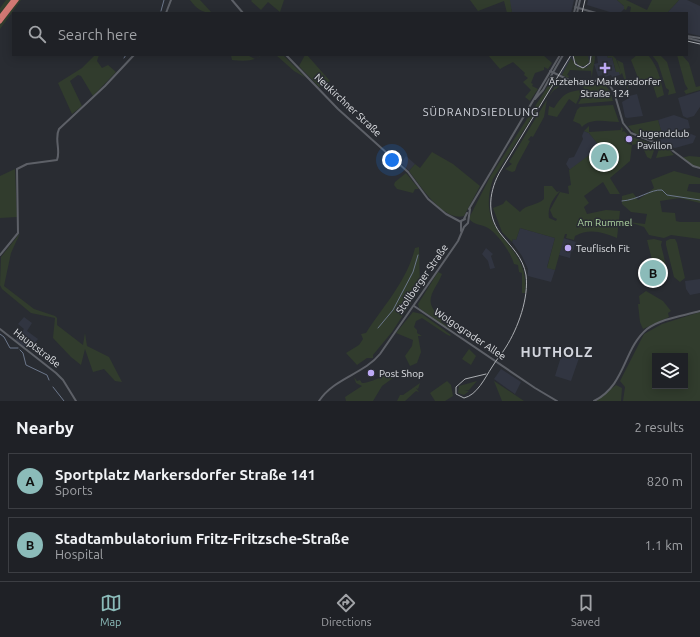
<!DOCTYPE html>
<html lang="en">
<head>
<meta charset="utf-8">
<style>
  body { margin:0; font-family:Ubuntu,sans-serif; background:#27292e; color:#f1f3f6 }
  .controls { position:absolute; right:12px; bottom:12px; display:grid; overflow:hidden; border-radius:0px; box-shadow:0 2px 10px #0003 }
  .controls button { width:36px; height:36px; display:grid; place-items:center; padding:0; border:0; border-bottom:1px solid #3c3e43; background:#1f2126; color:#f1f3f6; font:20px sans-serif }
  .you { position:absolute; left:392px; top:160px; width:14px; height:14px; margin:-10px; border:3px solid #fff; border-radius:50%; background:#1a73e8; box-shadow:0 0 0 6px #1a73e833 }
  .badge { display:grid; place-items:center; width:26px; height:26px; border-radius:50%; background:#8bbbb9; color:#111; font-size:13px; font-weight:700 }
  .pin { position:absolute; translate:-50% -50%; border:2px solid #fff; box-shadow:0 1px 4px #0006 }
  .list { margin:0; padding:0; list-style:none }
  h2 { display:flex; justify-content:space-between; align-items:center; height:52px; margin:0; padding:0 16px; font-size:17px }
  h2 small { font-size:13px; font-weight:400; color:#a1a3a7 }
  .list li { display:grid; grid-template-columns:26px 1fr auto; gap:12px; align-items:center; box-sizing:border-box; height:56px; margin:0 8px 8px; padding:0 8px; border:1px solid #3c3e43; border-radius:0px }
  .list b { display:block; font-size:15px; white-space:nowrap }
  .list p { margin:0; font-size:13px; white-space:nowrap; color:#a1a3a7 }
  .list em { font-size:13px; font-style:normal; color:#a1a3a7 }
  .icon { flex:none; width:22px; height:22px; fill:none; stroke:currentColor; stroke-width:2; stroke-linecap:round; stroke-linejoin:round }
  .map { position:relative; flex:none; width:700px; height:401px; overflow:hidden }
  .search { position:absolute; background:#1f2126; box-shadow:0 2px 10px #0003; left:12px; right:12px; top:12px; height:44px; display:flex; align-items:center; gap:10px; box-sizing:border-box; padding:0 14px; border-radius:0px; color:#a1a3a7; font-size:15px }
  .sheet { height:180px; background:#1f2126 }
  nav { display:flex; justify-content:space-around; align-items:center; box-sizing:border-box; height:56px; border-top:1px solid #3c3e43; background:#1f2126; font-size:11px; color:#a1a3a7 }
  nav a { display:grid; justify-items:center; gap:2px }
  nav .on { color:#8bbbb9 }
  .map>svg:first-child { display:block }
  .built { fill:#313541 }
  .green { fill:#313c2d; fill-rule:evenodd }
  .lines { fill:none; stroke-linecap:round; stroke-linejoin:round }
  .stream { stroke:#6c778b; stroke-width:1 }
  .secondary { stroke:#5d6067; stroke-width:2 }
  .highway { stroke:#d17873; stroke-width:3.5 }
  .tram { stroke:#abaeb2; stroke-width:1 }
  .poi-dot { fill:#bda9f5; stroke:#292c32; stroke-width:1.5 }
  .labels { text-anchor:middle; dominant-baseline:central; stroke-width:3; stroke-linejoin:round; paint-order:stroke }
  .poi-label { font-size:10px; fill:#dfe1e5; stroke:#292c32; text-anchor:start }
  .street-label { font-size:10px; fill:#dfe1e5; stroke:#292c32 }
  .park-label { font-size:10px; fill:#aed4a1; stroke:#292c32 }
  .neighbourhood-label { font-size:11px; letter-spacing:1px; fill:#d1d4dc; stroke:#292c32 }
  .district-label { font-size:14px; font-weight:bold; letter-spacing:1px; fill:#d1d4dc; stroke:#292c32 }
</style>
</head>
<body>
<div class="map">
<svg width="700" height="401" viewBox="0 0 700 401">
  <rect width="100%" height="100%" fill="#292c32"/>
  <path class="built" d="M509,0H574L571,13H512Z
    M588,0H617L624,6V9L620,13H613L587,5Z
    M679,0H687L700,6V36L687,33V13H667Z
    M570,55H593L592,70H584L567,66L562,75L559,74Z
    M607,55L608,58L612,57L616,72H619L620,75L612,77L611,75L605,77L604,75L598,76L594,64L598,63L597,56Z
    M700,91V107L694,116L687,118L683,116L678,98Z
    M637,94L643,116L627,118L625,117L622,102L629,98V96Z
    M674,115L688,120L690,128L662,134L658,120Z
    M584,131L589,133L601,147L570,170L566,164L569,158L574,157L583,139L582,136Z
    M686,132L696,136L693,143L675,148L657,142V140Z
    M406,156L415,164L409,171L401,163Z
    M520,228L555,238L547,267L555,270L551,282L528,276V269L522,256L512,242L513,239L516,240Z
    M563,238L576,242L573,251L571,252L570,258L559,255Z
    M486,248L493,254L491,256L495,268L490,269L488,261L482,254Z
    M700,279V293L690,295L686,289L685,281Z
    M24,317L32,323L27,331L38,339L35,343L32,342L26,349L15,340L24,329L18,324Z
    M564,347L571,348L573,356L579,358L571,381L555,376Z
    M501,369L521,382L515,394L494,379Z"/>
  <path class="green" d="M6,0H21L0,29V8Z
    M190,0H200L212,13C202,13 196,8 190,0Z
    M252,0H284L280,12L268,2L261,10L251,1Z
    M470,0H510L512,13H507L504,1L478,11Z
    M617,0H626L647,10L652,0H679L667,13H630L631,7L628,6L626,10L624,9V6Z
    M95,55H99L97,61L102,68L108,65L116,72L93,96L81,76L78,75L70,81L82,106L72,114L58,83L82,68Z
    M231,55H247L255,59L262,55C253,62 243,61 232,60Z
    M276,55H283L306,78L294,71Z
    M305,55H307L330,81L319,87L299,66Z
    M488,55H543L552,63L548,69L544,67V70L535,73L531,83L533,84L532,86L538,89L530,101L525,97L531,90L523,82L528,78L524,75L525,73L513,62L500,69Z
    M573,55H588L589,62L585,66H579L575,61Z
    M592,55L595,56C595,64 592,70 592,78L591,71L570,70L567,75L569,76L568,78L562,75L571,58L577,67L586,68L591,63Z
    M607,55H612L616,59L621,72L617,60L623,63L629,93L622,73L620,75L619,72H616L612,57L608,58Z
    M637,55H648C658,66 661,81 664,95L657,98L653,85L639,86L640,83L631,60Z
    M652,55H660L667,62L676,93L668,95L669,90L666,88L658,63Z
    M677,55H682L689,63L696,87L700,86V90L686,94L684,91L688,89L685,84Z
    M553,78L556,79L493,179C473,239 531,240 525,293H522V273L519,272L518,265L514,264C511,253 498,234 488,228C482,224 472,225 469,218L490,177Z
    M560,78L563,80L560,83L563,80L564,83L553,91L547,99L544,117L533,137L531,136L528,140L530,141L517,165L515,171L512,172L505,169L512,164L509,162Z
    M583,84L605,85L610,91L613,101L578,104L584,94Z
    M583,90L576,104L569,99L557,117L548,115L549,106L554,108C563,95 566,91 583,90Z
    M613,105L619,122C608,122 591,117 582,127L580,124L573,121L577,110L580,107Z
    M658,120L663,137C648,141 638,139 628,126Z
    M589,126V132L621,130V127L623,129L622,132L624,131L628,135L626,138L628,144L632,145V137L656,145L651,159L647,157L641,143L632,145L630,161L610,178L620,194H610L603,182L584,196L589,203L584,207L587,214L606,210L620,211L617,238C603,232 589,228 575,236L574,240L566,238L567,234H565L555,270L547,268L555,238L520,228L516,240L513,239L512,242L502,232L493,208L503,204L506,200L520,212C526,204 537,206 544,199V186H552L557,192L560,191C553,198 547,208 549,218L556,221L557,219L553,217L550,210L560,192L569,194L568,186L571,185L569,170L600,147L589,133L584,131Z
    M660,146L668,148L674,155L656,158Z
    M432,152L453,164L480,186L464,216C443,222 420,185 409,171L415,164L420,168Z
    M689,156L700,157V168H696L681,158Z
    M15,169L17,217L0,218V176Z
    M674,171L700,178V184H689L687,191L700,193V203L680,198L660,201L662,212L675,213L676,221L680,222H700V239L671,235L664,238L649,235L644,227L629,222L628,213L629,222L645,224L647,214L631,212L622,204V196L633,193L638,200L654,188L651,180Z
    M406,173L419,189H415L413,193L397,189L394,185L395,182Z
    M20,233L11,253L4,286L34,309L55,316L57,318V325L83,345L85,333L87,346L109,357L122,382L115,381L104,369L93,372L85,349L81,365L71,357L53,338L55,318L31,313L2,289L0,285L1,257Z
    M654,239L662,241L661,245L667,270L661,276L658,265L653,264L647,240Z
    M670,239H675L677,243L685,278L680,282L674,277L666,245V241Z
    M419,247L420,289L392,332L373,355V358H367L357,365L346,353L359,345L363,339L361,334L366,333C384,305 407,281 415,248Z
    M438,272L442,274C436,290 422,299 438,315L441,312L446,315L441,322L451,328L450,330L419,308L418,304Z
    M646,291L663,301L671,311L668,313L669,317L643,329L640,322L638,304H640L639,296Z
    M413,312L422,314L451,335L450,336L446,334L422,318L416,321L414,327L417,330V333L422,336H418L421,352L417,363L410,366L405,356L412,346L413,340L396,333Z
    M700,312V401H623L625,387L620,381L644,334L662,324ZM655,356H685V386H655Z
    M469,349L476,356L471,365L462,359Z
    M393,373L397,375L382,386L373,401H346L345,397L362,386L356,383L354,377L357,381L360,380L362,383C367,384 385,375 393,373Z
    M447,381L451,385L453,396L445,401H435L430,393Z
    M477,381L469,390L464,391H469L464,395L458,393L459,386Z
    M494,381L524,401H502Z
    M420,383L418,389L416,388L419,392L416,391L405,401H397L400,395H403Z
    M616,385L622,388L621,401H596Z"/>
  <g class="lines">
    <path class="stream" d="M161,11L164,0
      M124,58L126,55
      M622,201C638,200 651,189 662,190L667,195L700,200
      M378,328L393,310L413,272L418,255
      M0,334L4,337L10,348H18
      M20,350L23,353L26,365L47,375L49,380
      M53,387L64,401"/>
    <path class="secondary" d="M232,0L243,13
      M575,7L596,13
      M166,13L171,0
      M574,13L577,0
      M577,13L580,0
      M687,36L700,38
      M687,38L700,41
      M286,55L338,109L408,172L428,199L446,214L461,222
      M550,71L569,80L600,81L609,84L614,92L623,123L631,133L669,148L693,166L700,168
      M535,99L543,90L563,55
      M469,209L560,55
      M464,219L467,213
      M461,231V221L465,219
      M0,255L18,233L17,169L27,164L57,160C61,150 54,139 59,129L105,86L134,55
      M414,306L535,388L557,401
      M0,329L56,373L63,380L76,401
      M319,401C334,378 364,374 380,354L458,241L464,227L468,223L470,209
      M594,401C626,385 623,349 647,329C662,318 683,316 700,311"/>
    <path class="highway" d="M0,17L13,0
      M0,22L17,0"/>
    <path class="tram" d="M582,13L585,0
      M687,41L700,44
      M573,55L575,64L583,68L590,63L591,55
      M486,374L465,379L456,387V394L464,398C477,395 485,378 492,367C496,360 502,354 506,347C518,328 529,298 526,275C523,257 511,247 500,233C486,214 489,190 501,170L571,55"/>
  </g>
  <g class="poi-dot">
    <path d="M603 62h4v4h4v4h-4v4h-4v-4h-4v-4h4z"/>
    <circle cx="629" cy="139" r="4"/>
    <circle cx="568" cy="248" r="4"/>
    <circle cx="371" cy="373" r="4"/>
  </g>
  <g class="labels">
    <g class="poi-label">
      <text x="605" y="81" text-anchor="middle">Ärztehaus Markersdorfer<tspan x="605" dy="12">Straße 124</tspan></text>
      <text x="637" y="133">Jugendclub<tspan x="637" dy="12">Pavillon</tspan></text>
      <text x="576" y="248">Teuflisch Fit</text>
      <text x="379" y="373">Post Shop</text>
    </g>
    <g class="street-label">
      <text transform="translate(348 105) rotate(43)">Neukirchner Straße</text>
      <text transform="translate(422 279) rotate(-55)">Stollberger Straße</text>
      <text transform="translate(470 334) rotate(34)">Wolgograder Allee</text>
      <text transform="translate(37 348) rotate(38)">Hauptstraße</text>
    </g>
    <g class="park-label">
      <text x="605" y="222">Am Rummel</text>
    </g>
    <g class="neighbourhood-label">
      <text x="481" y="112">SÜDRANDSIEDLUNG</text>
    </g>
    <g class="district-label">
      <text x="557" y="352">HUTHOLZ</text>
    </g>
  </g>
</svg>
<div class="controls">
<button><svg class="icon" aria-label="layers" viewBox="0 0 24 24"><path d="M12 4l9 5-9 5-9-5zM3 14l9 5 9-5"/></svg></button>
</div>
<div class="you"></div>
<div class="pin badge" style="left:604px;top:157px">A</div>
<div class="pin badge" style="left:653px;top:273px">B</div>
<div class="search"><svg class="icon" aria-label="search" viewBox="0 0 24 24"><circle cx="10" cy="10" r="6"/><path d="M15 15l6 6"/></svg>Search here</div>
</div>
<section class="sheet">
<h2>Nearby<small>2 results</small></h2>
<ul class="list">
<li><span class="badge">A</span><div><b>Sportplatz Markersdorfer Straße 141</b><p>Sports</p></div><em>820 m</em></li>
<li><span class="badge">B</span><div><b>Stadtambulatorium Fritz-Fritzsche-Straße</b><p>Hospital</p></div><em>1.1 km</em></li>
</ul>
</section>
<nav>
<a class="on"><svg class="icon" aria-label="map" viewBox="0 0 24 24"><path d="M3 6l6-2 6 2 6-2v14l-6 2-6-2-6 2zM9 4v14M15 6v14"/></svg>Map</a>
<a><svg class="icon" aria-label="directions" viewBox="0 0 24 24"><path d="M12 3l9 9-9 9-9-9zM9 14v-3h6M13 9l2 2-2 2"/></svg>Directions</a>
<a><svg class="icon" aria-label="saved" viewBox="0 0 24 24"><path d="M7 4h10v16l-5-4-5 4z"/></svg>Saved</a>
</nav>
</body>
</html>
